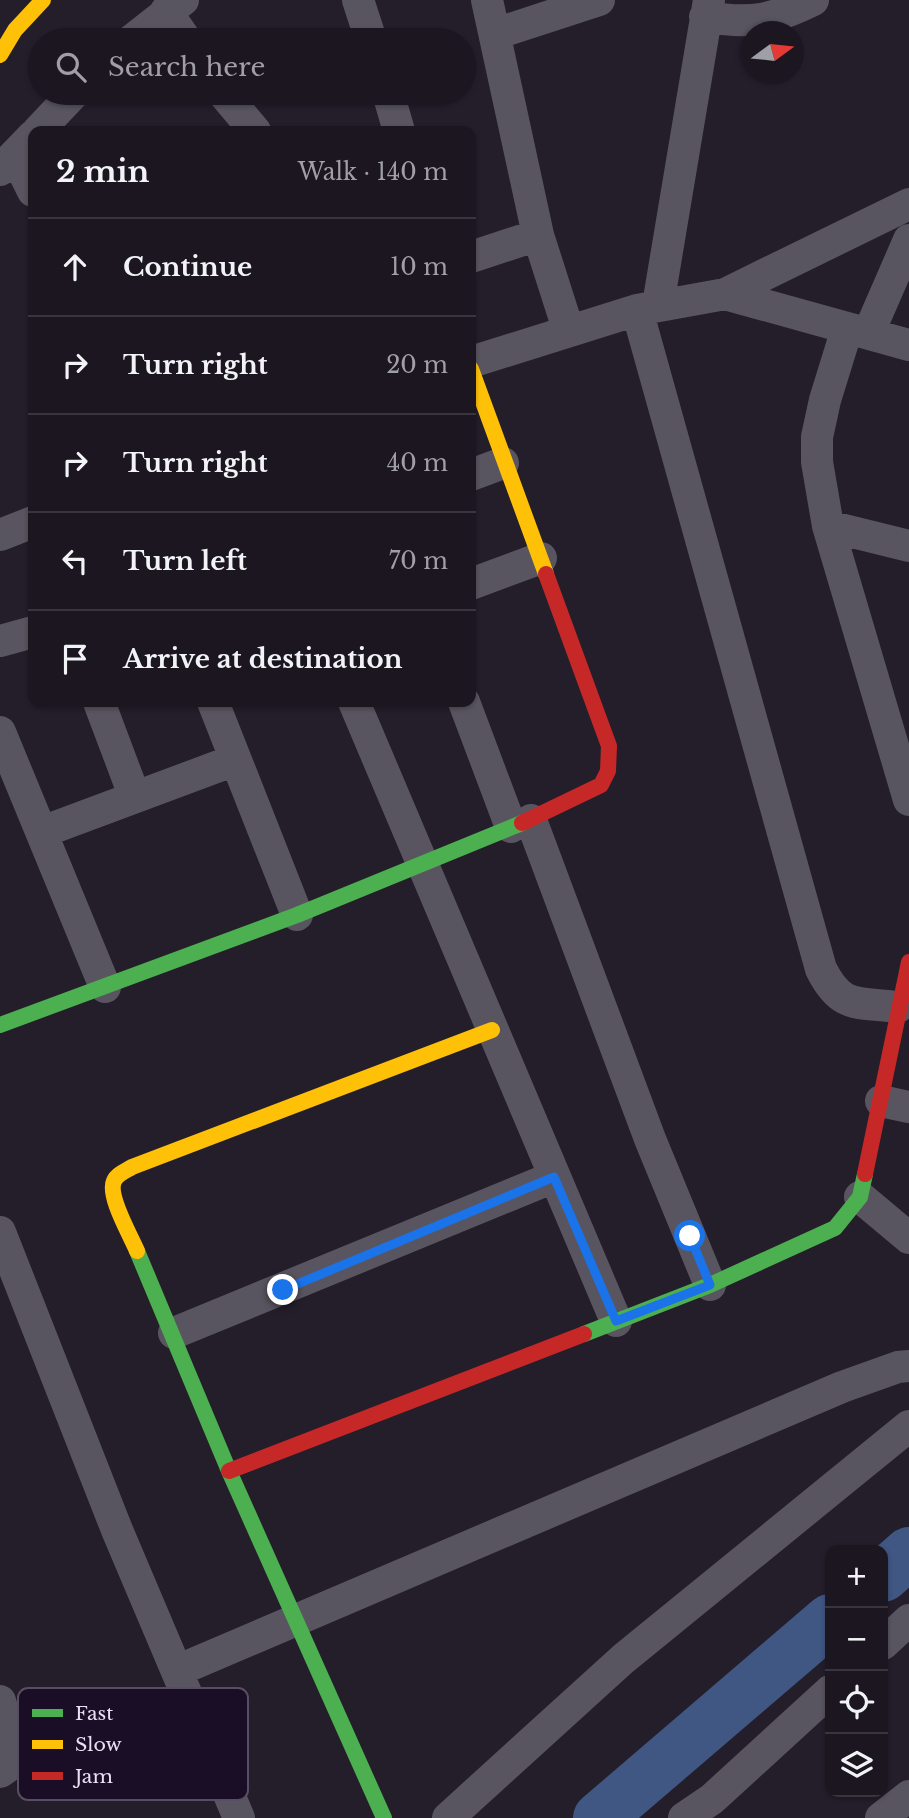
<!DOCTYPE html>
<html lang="en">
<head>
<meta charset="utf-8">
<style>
  body { margin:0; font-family:"Libre Baskerville",serif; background:#28232d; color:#f1f3f6 }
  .controls { position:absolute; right:21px; bottom:21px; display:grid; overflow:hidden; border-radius:14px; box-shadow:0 2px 5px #0004 }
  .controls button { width:63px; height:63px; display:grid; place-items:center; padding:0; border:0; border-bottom:2px solid #39353e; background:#1b1620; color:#f1f3f6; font:35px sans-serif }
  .compass { position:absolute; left:741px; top:21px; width:63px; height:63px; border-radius:50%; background:#1b1620; box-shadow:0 2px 5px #0004; rotate:75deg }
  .stop { position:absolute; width:21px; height:21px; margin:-16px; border:5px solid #1a73e8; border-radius:50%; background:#fff }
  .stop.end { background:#1a73e8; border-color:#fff; box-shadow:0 2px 7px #0008 }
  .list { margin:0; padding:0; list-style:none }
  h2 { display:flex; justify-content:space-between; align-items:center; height:91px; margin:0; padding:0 28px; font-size:30px }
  h2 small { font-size:23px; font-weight:400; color:#a09fa5 }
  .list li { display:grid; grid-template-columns:46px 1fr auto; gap:21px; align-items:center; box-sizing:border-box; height:98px; padding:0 28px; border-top:2px solid #39353e }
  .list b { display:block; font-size:26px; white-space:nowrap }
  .list em { font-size:23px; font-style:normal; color:#a09fa5 }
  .icon { flex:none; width:38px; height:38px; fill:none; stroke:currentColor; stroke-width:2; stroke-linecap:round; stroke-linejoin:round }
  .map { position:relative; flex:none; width:909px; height:1818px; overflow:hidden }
  .search { position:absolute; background:#1b1620; box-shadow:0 2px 5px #0004; left:28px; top:28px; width:448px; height:77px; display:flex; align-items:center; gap:18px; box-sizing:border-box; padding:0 24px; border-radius:38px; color:#a09fa5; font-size:26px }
  .panel { position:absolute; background:#1b1620; box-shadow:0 2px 5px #0004; left:28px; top:126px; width:448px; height:581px; border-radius:14px }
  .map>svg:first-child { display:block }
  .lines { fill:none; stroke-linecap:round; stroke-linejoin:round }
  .river { stroke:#405683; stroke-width:52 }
  .street { stroke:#595560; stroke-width:32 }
  .fast { stroke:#4caf50; stroke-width:16 }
  .slow { stroke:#ffc107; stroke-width:16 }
  .jam { stroke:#c62828; stroke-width:16 }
  .route { stroke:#1a73e8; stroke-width:9 }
  .key { fill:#1a0e26; stroke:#584d63; stroke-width:2 }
  .key-label { font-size:19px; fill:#e8e1f2 }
</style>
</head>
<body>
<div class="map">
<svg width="909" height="1818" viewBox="0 0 909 1818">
  <rect width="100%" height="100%" fill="#241e2b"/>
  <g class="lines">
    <path class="river" d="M883,1576L909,1553
      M599,1818L830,1620"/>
    <path class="street" d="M358,0L371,40
      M487,0L538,235L568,329
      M166,11L186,40
      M705,17C752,24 770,21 813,0
      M495,34L599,0
      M132,40L183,0
      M223,93L255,131
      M388,93L399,131
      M38,131L74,93
      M15,155L33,191
      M0,170L33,136
      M471,257L538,235
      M725,294L909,204
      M658,305L709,0
      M637,310L821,969C841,1009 856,1002 898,1007
      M847,329L825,400L817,437V462L828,526L909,800
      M869,332L909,240
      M471,362L637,310L725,294L909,345
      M471,475L503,463
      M828,526L909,546
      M0,535L33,522
      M471,584L541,558
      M0,641L33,632
      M99,702L134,795
      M213,702L297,915
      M354,702L616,1321
      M464,702L511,827
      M0,732L105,987
      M531,820L650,1139L710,1285
      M42,832L235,760
      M881,1101L909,1107
      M860,1197L909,1238
      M0,1232L117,1530L239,1818
      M174,1333L554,1177
      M883,1644L909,1620
      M179,1670L842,1387L898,1367L909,1366
      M0,1701L16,1755L13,1763L0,1772
      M448,1818L623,1659L909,1426
      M684,1818L712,1799L830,1691
      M881,1818L909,1796"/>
    <path class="fast" d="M0,1025L297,915L522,823
      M137,1251L229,1471L384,1818
      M584,1334L710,1285L835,1228L860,1197L865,1174"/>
    <path class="slow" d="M0,55L15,30L43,0
      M471,369L546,574
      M137,1251C131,1236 107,1196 114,1181C117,1174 126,1171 132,1167L492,1030"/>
    <path class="jam" d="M522,823L601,785L608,771L609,746L546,574
      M865,1174L909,962
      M229,1471L584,1334"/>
  </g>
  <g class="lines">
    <path class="route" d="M283,1290L554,1177L616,1321L710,1285L690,1236"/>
  </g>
  <rect x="18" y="1688" width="230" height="112" rx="10" class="key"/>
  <rect x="32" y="1709" width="31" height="8" fill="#4caf50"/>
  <rect x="32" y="1740" width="31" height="9" fill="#ffc107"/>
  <rect x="32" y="1772" width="31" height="8" fill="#c62828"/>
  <g class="key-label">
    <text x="75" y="1720">Fast</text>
    <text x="75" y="1751">Slow</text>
    <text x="75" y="1783">Jam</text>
  </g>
</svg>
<div class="controls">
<button>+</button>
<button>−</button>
<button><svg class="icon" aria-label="locate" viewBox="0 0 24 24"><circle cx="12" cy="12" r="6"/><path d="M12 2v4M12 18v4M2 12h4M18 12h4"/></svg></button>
<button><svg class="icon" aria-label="layers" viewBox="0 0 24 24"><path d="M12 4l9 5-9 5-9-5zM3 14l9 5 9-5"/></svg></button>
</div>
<svg class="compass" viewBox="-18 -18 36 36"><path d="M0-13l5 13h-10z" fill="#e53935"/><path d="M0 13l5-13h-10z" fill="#a09fa5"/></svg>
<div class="stop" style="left:690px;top:1236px"></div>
<div class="stop end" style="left:283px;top:1290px"></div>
<div class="search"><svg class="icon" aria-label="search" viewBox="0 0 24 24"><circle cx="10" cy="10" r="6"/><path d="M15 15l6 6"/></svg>Search here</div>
<section class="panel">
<h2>2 min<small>Walk · 140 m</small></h2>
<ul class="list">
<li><svg class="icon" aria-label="ahead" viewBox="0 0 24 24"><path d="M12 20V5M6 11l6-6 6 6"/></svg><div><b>Continue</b></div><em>10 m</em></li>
<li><svg class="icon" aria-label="right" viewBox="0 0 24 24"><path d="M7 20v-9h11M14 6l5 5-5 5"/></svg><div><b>Turn right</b></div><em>20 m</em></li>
<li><svg class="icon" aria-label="right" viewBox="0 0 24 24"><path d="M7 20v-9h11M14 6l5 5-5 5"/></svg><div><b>Turn right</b></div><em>40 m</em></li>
<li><svg class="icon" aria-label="left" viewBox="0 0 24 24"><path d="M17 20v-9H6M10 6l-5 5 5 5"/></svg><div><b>Turn left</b></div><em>70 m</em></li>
<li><svg class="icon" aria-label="arrive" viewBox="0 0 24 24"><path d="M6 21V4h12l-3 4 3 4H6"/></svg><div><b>Arrive at destination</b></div></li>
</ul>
</section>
</div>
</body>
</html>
